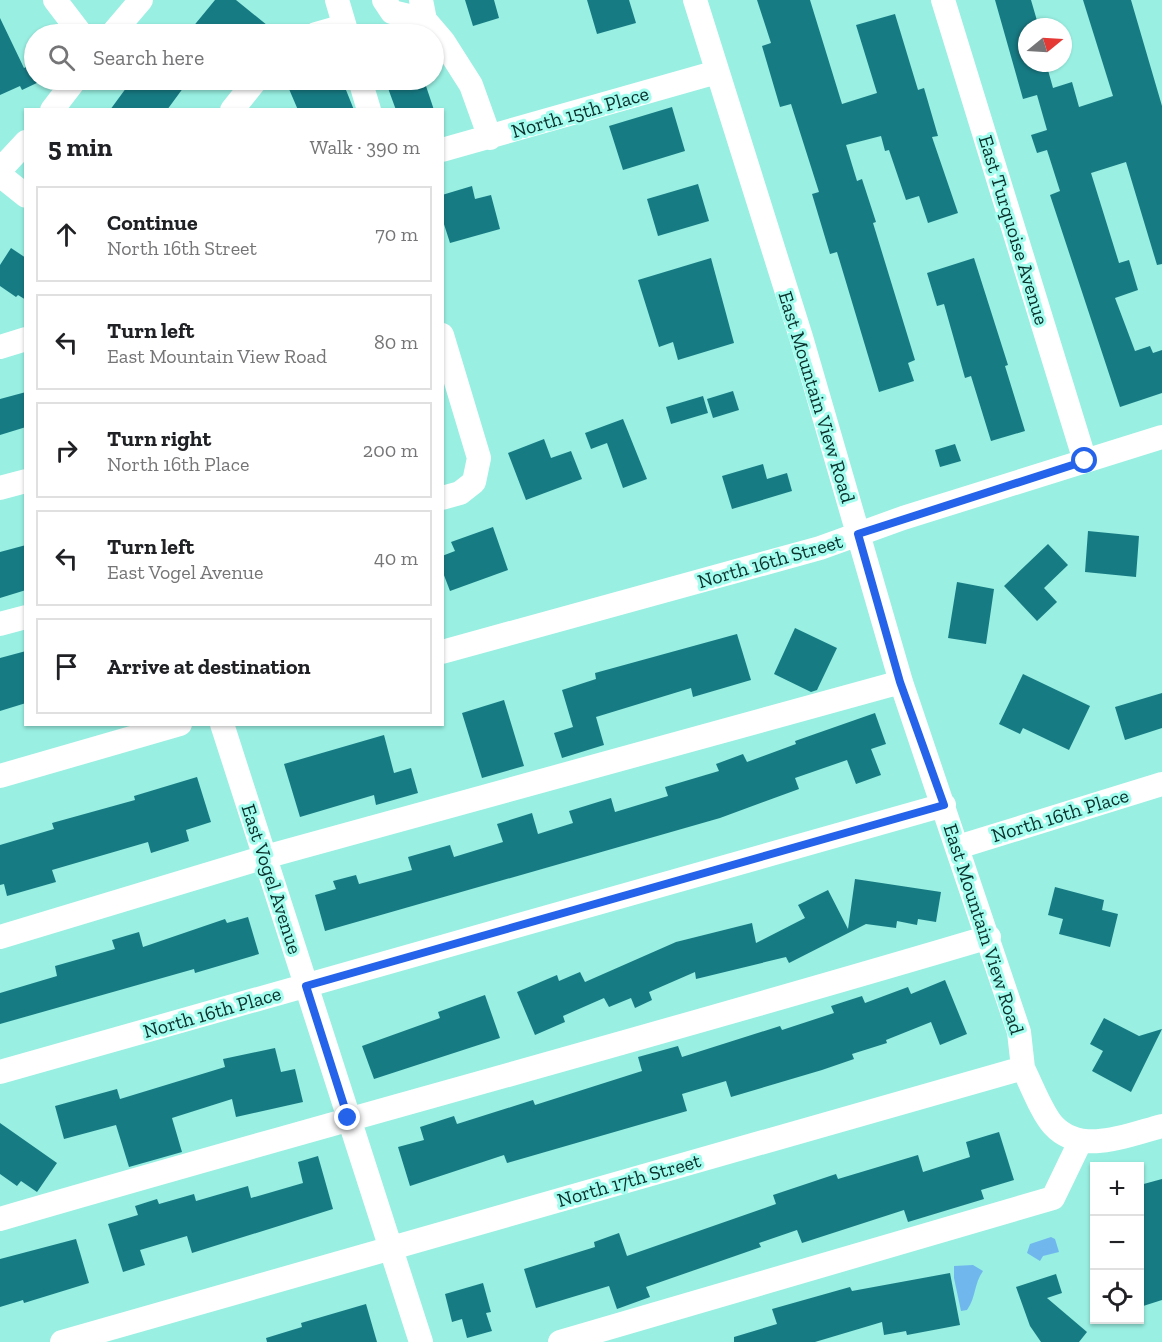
<!DOCTYPE html>
<html lang="en">
<head>
<meta charset="utf-8">
<style>
  body { margin:0; font-family:"Zilla Slab",serif; background:#f2f2f2; color:#202124 }
  .controls { position:absolute; right:18px; bottom:18px; display:grid; overflow:hidden; border-radius:0px; box-shadow:0 2px 4px #0004 }
  .controls button { width:54px; height:54px; display:grid; place-items:center; padding:0; border:0; border-bottom:2px solid #e0e0e0; background:#fff; color:#202124; font:30px sans-serif }
  .compass { position:absolute; left:1018px; top:18px; width:54px; height:54px; border-radius:50%; background:#fff; box-shadow:0 2px 4px #0004; rotate:72deg }
  .stop { position:absolute; width:18px; height:18px; margin:-14px; border:4px solid #2563eb; border-radius:50%; background:#fff }
  .stop.end { background:#2563eb; border-color:#fff; box-shadow:0 2px 6px #0008 }
  .list { margin:0; padding:0; list-style:none }
  h2 { display:flex; justify-content:space-between; align-items:center; height:78px; margin:0; padding:0 24px; font-size:26px }
  h2 small { font-size:20px; font-weight:400; color:#757577 }
  .list li { display:grid; grid-template-columns:39px 1fr auto; gap:18px; align-items:center; box-sizing:border-box; height:96px; margin:0 12px 12px; padding:0 12px; border:2px solid #e0e0e0; border-radius:0px }
  .list b { display:block; font-size:22px; white-space:nowrap }
  .list p { margin:0; font-size:20px; white-space:nowrap; color:#757577 }
  .list em { font-size:20px; font-style:normal; color:#757577 }
  .icon { flex:none; width:33px; height:33px; fill:none; stroke:currentColor; stroke-width:2; stroke-linecap:round; stroke-linejoin:round }
  .map { position:relative; flex:none; width:1162px; height:1342px; overflow:hidden }
  .search { position:absolute; background:#fff; box-shadow:0 2px 4px #0004; left:24px; top:24px; width:420px; height:66px; display:flex; align-items:center; gap:15px; box-sizing:border-box; padding:0 21px; border-radius:33px; color:#757577; font-size:22px }
  .panel { position:absolute; background:#fff; box-shadow:0 2px 4px #0004; left:24px; top:108px; width:420px; height:618px; border-radius:0px }
  .map>svg:first-child { display:block }
  .water { fill:#70b7ee }
  .building { fill:#177b84 }
  .lines { fill:none; stroke-linecap:round; stroke-linejoin:round }
  .minor { stroke:#fff; stroke-width:24 }
  .route { stroke:#2563eb; stroke-width:8 }
  .labels { text-anchor:middle; dominant-baseline:central; stroke-width:6; stroke-linejoin:round; paint-order:stroke }
  .street-label { font-size:20px; fill:#09302b; stroke:#a5fdef }
</style>
</head>
<body>
<div class="map">
<svg width="1162" height="1342" viewBox="0 0 1162 1342">
  <rect width="100%" height="100%" fill="#98efe2"/>
  <path class="water" d="M1051,1237L1055,1239L1059,1252L1043,1256L1040,1261L1027,1253L1030,1244Z
    M973,1265L983,1271C974,1283 976,1298 967,1310L961,1311L954,1278V1266Z"/>
  <path class="building" d="M215,0H236L278,34H187Z
    M465,0H494L499,18L473,26Z
    M587,0H629L636,23L597,34Z
    M757,0H810L842,104L877,93L856,25L895,14L918,90L924,88L938,136L932,137L958,213L928,223L919,196L906,200L889,150L885,151L881,136L846,145L857,181L862,179L876,222L873,223L915,360L908,363L914,381L879,392L837,252L830,254L812,194L819,192L791,104L780,107L762,46L771,43Z
    M995,0H1031L1038,24L1027,27V63H1046L1053,88L1072,82L1079,107L1113,96L1083,0H1131L1162,106V264L1157,265L1126,162L1091,173L1119,263L1129,260L1138,290L1115,298L1135,351L1150,346L1153,353L1162,350V393L1120,407L1050,195L1060,191L1047,150L1037,153L1031,135L1047,130L1037,95L1023,99Z
    M0,18L24,68L33,64L34,80L41,81L22,90L20,86L0,95Z
    M132,80H189L167,110H110Z
    M311,80H342L354,110H298L289,89Z
    M385,80H424L434,110H396Z
    M672,107L685,151L623,170L609,126Z
    M698,184L709,221L658,236L647,199Z
    M472,186L475,199L491,195L500,229L450,243L442,218V195Z
    M11,248L26,258V300L18,295L16,297L0,286V265Z
    M711,258L734,343L678,360L673,342L659,347L638,280Z
    M974,258L1008,365L1005,366L1025,431L991,441L971,376L965,378L944,304L937,306L927,273Z
    M733,391L739,410L713,418L707,399Z
    M26,392V427L0,435V399Z
    M703,396L708,413L671,424L666,407Z
    M623,419L647,479L623,488L607,443L591,449L585,433Z
    M544,439L551,458L571,451L582,479L526,500L508,453Z
    M955,444L961,461L940,467L935,450Z
    M763,464L767,479L787,473L792,491L732,509L722,476Z
    M493,527L508,570L450,591L442,570V556L455,551L451,542Z
    M1088,531L1139,536L1136,577L1085,572Z
    M1048,544L1068,565L1044,588L1057,602L1037,621L1004,586Z
    M26,545V590L0,598V552Z
    M957,582L994,589L986,644L948,638Z
    M795,628L837,648L817,690L811,692L774,674Z
    M737,634L751,680L693,697L691,688L596,717L604,745L562,758L554,733L573,727L562,690L596,679L595,673Z
    M26,651V703L0,711V658Z
    M1023,674L1090,706L1069,750L1023,728L1020,734L999,724Z
    M1162,693V728L1125,740L1115,707Z
    M504,700L524,766L482,778L462,713Z
    M875,713L886,744L871,749L881,775L856,784L847,760L795,778L799,789L720,818L325,931L315,895L336,889L333,881L356,875L359,884L412,870L408,857L450,845L454,857L503,842L497,824L532,813L538,834L573,823L569,811L611,798L615,812L668,796L665,787L719,771L716,764L743,754L747,762L796,744L795,741Z
    M384,735L394,773L411,768L418,793L376,805L374,795L300,817L284,764Z
    M197,777L211,822L186,830L189,841L151,853L148,842L52,870L56,882L7,896L4,884L0,885V845L54,829L52,823L135,800L134,796Z
    M855,879L941,892L936,922L918,919L917,925L897,921L896,928L866,924L789,963L786,957L696,979L695,972L649,992L652,1000L635,1008L631,998L609,1007L604,998L563,1016L565,1022L535,1035L517,992L557,975L559,981L580,972L585,982L676,942L752,923L756,943L805,918L798,905L828,890L848,929Z
    M1055,887L1104,900L1102,910L1118,914L1110,947L1059,934L1063,919L1048,915Z
    M248,917L259,954L195,973L194,969L0,1024V993L57,976L55,966L115,949L112,940L139,932L143,947L225,919L227,923Z
    M945,980L967,1034L940,1045L931,1022L886,1040L887,1043L852,1054L854,1059L822,1070L731,1097L726,1081L682,1094L687,1111L507,1163L504,1155L410,1186L398,1147L424,1140L420,1127L454,1116L457,1124L533,1100L535,1105L642,1071L638,1057L678,1046L682,1057L780,1026L782,1030L834,1013L831,1006L862,996L865,1003L908,987L911,994Z
    M485,995L500,1038L374,1079L362,1046L440,1018L438,1012Z
    M1104,1018L1139,1036L1162,1029L1131,1092L1092,1071L1103,1051L1090,1044Z
    M275,1048L281,1072L295,1069L303,1102L236,1117L232,1099L172,1118L182,1152L129,1167L116,1125L64,1139L55,1106L117,1089L120,1099L225,1067L223,1059Z
    M0,1123L57,1163L37,1192L21,1181L17,1186L0,1174Z
    M999,1132L1014,1180L981,1190L984,1199L908,1222L904,1210L802,1243L797,1230L759,1243L761,1247L646,1287L650,1297L617,1309L609,1286L536,1308L524,1269L595,1247L594,1242L619,1233L627,1256L776,1204L773,1195L836,1174L838,1179L918,1155L923,1172L970,1157L966,1142Z
    M318,1156L333,1209L192,1253L187,1236L140,1250L145,1265L123,1272L108,1224L138,1215L135,1206L157,1199L159,1204L194,1194L196,1201L248,1186L251,1198L303,1183L298,1162Z
    M1162,1179V1300L1140,1307V1185Z
    M76,1239L89,1283L24,1303L23,1300L0,1307V1259Z
    M950,1273L960,1325L907,1335L906,1331L884,1335L882,1322L815,1342H734V1337L777,1324L772,1309L850,1287L852,1291Z
    M1056,1274L1062,1293L1047,1298L1087,1332L1079,1342H1041L1030,1326L1016,1287Z
    M483,1283L491,1312L486,1313L492,1331L467,1338L462,1319L452,1322L445,1294Z
    M366,1304L377,1342H267L266,1338L302,1327L301,1323Z"/>
  <g class="lines">
    <path class="minor" d="M55,0L81,34
      M337,0L347,34
      M384,0L392,12L425,20
      M421,0L425,20L443,41L471,85L490,138
      M695,0L801,337L901,682L1019,1032L1023,1068
      M943,0L1085,461
      M112,34L141,0
      M316,34L344,26
      M360,80L369,110
      M52,110L75,80
      M232,110L256,80
      M442,150L717,72
      M0,170L26,142
      M0,175L26,196
      M442,335L479,458L474,482L460,493L442,498
      M0,347L26,339
      M0,488L26,481
      M0,624L26,617
      M442,652L820,548L903,518L1162,437
      M222,724L421,1342
      M0,776L180,724
      M958,847L1162,784
      M0,937L265,857L901,682
      M0,1072L944,805
      M0,1219C329,1123 660,1035 989,937
      M62,1342L1023,1068C1031,1084 1042,1113 1053,1125C1081,1156 1128,1135 1162,1126
      M560,1342L1053,1198L1080,1142"/>
  </g>
  <g class="lines">
    <path class="route" d="M348,1118L306,986L944,805L900,682L858,534L1085,461"/>
  </g>
  <g class="labels">
    <g class="street-label">
      <text transform="translate(580 112) rotate(-16)">North 15th Place</text>
      <text transform="translate(1014 230) rotate(73)">East Turquoise Avenue</text>
      <text transform="translate(817 397) rotate(73)">East Mountain View Road</text>
      <text transform="translate(770 561) rotate(-16)">North 16th Street</text>
      <text transform="translate(1060 815) rotate(-17)">North 16th Place</text>
      <text transform="translate(272 879) rotate(72)">East Vogel Avenue</text>
      <text transform="translate(984 929) rotate(72)">East Mountain View Road</text>
      <text transform="translate(212 1012) rotate(-16)">North 16th Place</text>
      <text transform="translate(629 1180) rotate(-16)">North 17th Street</text>
    </g>
  </g>
</svg>
<div class="controls">
<button>+</button>
<button>−</button>
<button><svg class="icon" aria-label="locate" viewBox="0 0 24 24"><circle cx="12" cy="12" r="6"/><path d="M12 2v4M12 18v4M2 12h4M18 12h4"/></svg></button>
</div>
<svg class="compass" viewBox="-18 -18 36 36"><path d="M0-13l5 13h-10z" fill="#e53935"/><path d="M0 13l5-13h-10z" fill="#757577"/></svg>
<div class="stop" style="left:1085px;top:461px"></div>
<div class="stop end" style="left:348px;top:1118px"></div>
<div class="search"><svg class="icon" aria-label="search" viewBox="0 0 24 24"><circle cx="10" cy="10" r="6"/><path d="M15 15l6 6"/></svg>Search here</div>
<section class="panel">
<h2>5 min<small>Walk · 390 m</small></h2>
<ul class="list">
<li><svg class="icon" aria-label="ahead" viewBox="0 0 24 24"><path d="M12 20V5M6 11l6-6 6 6"/></svg><div><b>Continue</b><p>North 16th Street</p></div><em>70 m</em></li>
<li><svg class="icon" aria-label="left" viewBox="0 0 24 24"><path d="M17 20v-9H6M10 6l-5 5 5 5"/></svg><div><b>Turn left</b><p>East Mountain View Road</p></div><em>80 m</em></li>
<li><svg class="icon" aria-label="right" viewBox="0 0 24 24"><path d="M7 20v-9h11M14 6l5 5-5 5"/></svg><div><b>Turn right</b><p>North 16th Place</p></div><em>200 m</em></li>
<li><svg class="icon" aria-label="left" viewBox="0 0 24 24"><path d="M17 20v-9H6M10 6l-5 5 5 5"/></svg><div><b>Turn left</b><p>East Vogel Avenue</p></div><em>40 m</em></li>
<li><svg class="icon" aria-label="arrive" viewBox="0 0 24 24"><path d="M6 21V4h12l-3 4 3 4H6"/></svg><div><b>Arrive at destination</b></div></li>
</ul>
</section>
</div>
</body>
</html>
